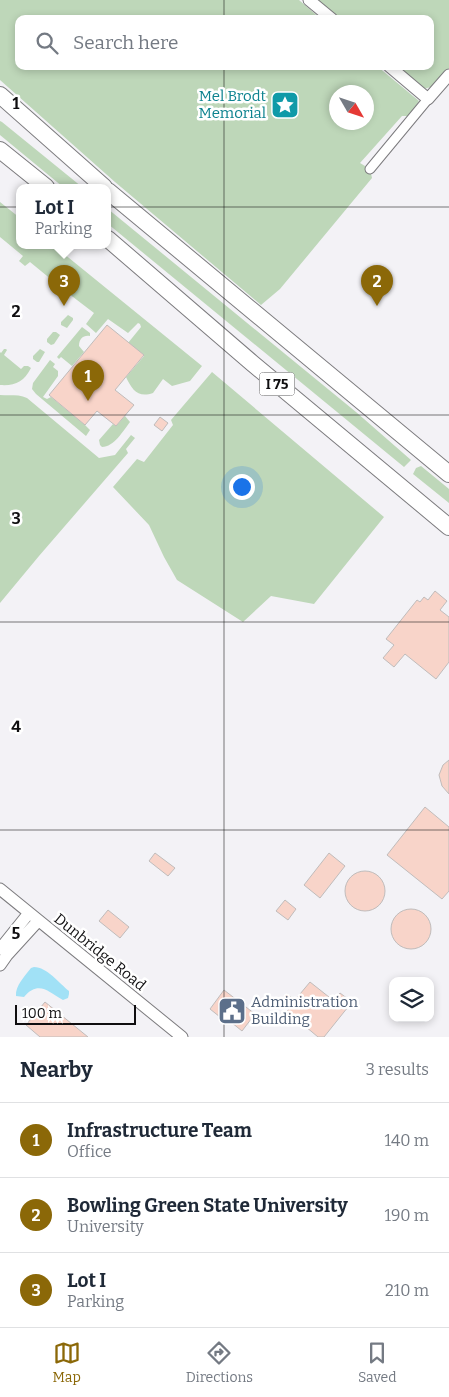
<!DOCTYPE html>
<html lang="en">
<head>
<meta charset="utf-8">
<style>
  body { margin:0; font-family:Bitter,serif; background:#f6f6f7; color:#1f2937 }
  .controls { position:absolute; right:15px; bottom:15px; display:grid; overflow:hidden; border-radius:10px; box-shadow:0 2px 8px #0003 }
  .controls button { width:45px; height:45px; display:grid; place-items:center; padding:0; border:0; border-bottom:1px solid #e0e1e3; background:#fff; color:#1f2937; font:25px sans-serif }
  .compass { position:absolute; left:329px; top:85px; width:45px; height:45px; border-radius:50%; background:#fff; box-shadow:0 2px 8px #0003; rotate:129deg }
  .scale { position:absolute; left:15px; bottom:12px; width:121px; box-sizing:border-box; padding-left:5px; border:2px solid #0f0e10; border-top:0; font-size:14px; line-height:18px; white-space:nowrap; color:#0f0e10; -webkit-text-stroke:4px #fff; paint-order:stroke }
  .you { position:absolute; left:241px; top:486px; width:18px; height:18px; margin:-12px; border:4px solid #fff; border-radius:50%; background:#1a73e8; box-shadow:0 0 0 8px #1a73e833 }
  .badge { display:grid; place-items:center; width:32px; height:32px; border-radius:50%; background:#8b6808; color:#fff; font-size:16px; font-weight:700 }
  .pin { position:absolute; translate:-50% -41px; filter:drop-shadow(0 1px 2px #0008) }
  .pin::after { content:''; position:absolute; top:26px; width:18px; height:15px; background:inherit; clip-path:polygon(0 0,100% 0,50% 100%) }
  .popup { position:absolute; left:16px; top:184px; width:95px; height:65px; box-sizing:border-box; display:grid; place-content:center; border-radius:10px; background:#fff; filter:drop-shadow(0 1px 4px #0005); font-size:16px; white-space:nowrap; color:#747a83 }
  .popup b { font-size:19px; color:#1f2937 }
  .popup::after { content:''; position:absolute; left:50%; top:100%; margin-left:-10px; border:10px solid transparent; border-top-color:#fff }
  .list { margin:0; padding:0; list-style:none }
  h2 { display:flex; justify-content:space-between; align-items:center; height:65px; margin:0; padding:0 20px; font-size:21px }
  h2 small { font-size:16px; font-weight:400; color:#747a83 }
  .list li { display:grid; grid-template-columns:32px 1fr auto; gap:15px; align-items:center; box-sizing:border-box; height:75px; padding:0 20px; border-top:1px solid #e0e1e3 }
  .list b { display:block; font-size:19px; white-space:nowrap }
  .list p { margin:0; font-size:16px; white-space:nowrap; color:#747a83 }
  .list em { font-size:16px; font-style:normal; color:#747a83 }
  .icon { flex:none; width:28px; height:28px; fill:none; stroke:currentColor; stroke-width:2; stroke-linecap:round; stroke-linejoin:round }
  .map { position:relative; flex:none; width:449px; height:1037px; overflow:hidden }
  .search { position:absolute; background:#fff; box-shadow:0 2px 8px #0003; left:15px; right:15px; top:15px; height:55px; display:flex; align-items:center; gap:12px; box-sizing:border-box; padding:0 18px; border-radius:10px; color:#747a83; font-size:19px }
  .sheet { height:290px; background:#fff }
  nav { display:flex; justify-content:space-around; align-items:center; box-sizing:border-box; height:70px; border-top:1px solid #e0e1e3; background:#fff; font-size:14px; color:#747a83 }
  nav a { display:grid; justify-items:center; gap:2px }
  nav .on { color:#8b6808 }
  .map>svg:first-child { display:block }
  .green { fill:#bed7b9; fill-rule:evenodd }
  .water { fill:#a1e1f6 }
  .building { fill:#f8d4c9; stroke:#c0bcbb }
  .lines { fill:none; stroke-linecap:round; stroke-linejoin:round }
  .minor-casing { stroke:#7c7b7e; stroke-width:11 }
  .tertiary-casing { stroke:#7c7b7e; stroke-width:13 }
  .motorway-casing { stroke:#7c7b7e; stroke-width:18 }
  .minor { stroke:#fff; stroke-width:9 }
  .tertiary { stroke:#fff; stroke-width:11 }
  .motorway { stroke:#fff; stroke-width:16 }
  .grid { fill:none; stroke:#0f0e10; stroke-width:1; stroke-opacity:0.55 }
  .labels { text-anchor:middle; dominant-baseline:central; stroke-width:5; stroke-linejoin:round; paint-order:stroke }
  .shield { fill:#fff; stroke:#575658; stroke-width:1 }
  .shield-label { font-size:14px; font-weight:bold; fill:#0f0e10 }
  .culture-label { font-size:15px; fill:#0d838f; stroke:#fff; text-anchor:end }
  .street-label { font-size:15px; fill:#0f0e10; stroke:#fff }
  .service-label { font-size:15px; fill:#4e5e75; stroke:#fff; text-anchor:start }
  .grid-label { font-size:16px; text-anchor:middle; font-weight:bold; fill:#0f0e10; stroke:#fff; stroke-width:5; stroke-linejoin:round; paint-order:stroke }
</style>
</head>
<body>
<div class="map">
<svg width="449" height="1037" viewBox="0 0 449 1037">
  <rect width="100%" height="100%" fill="#f3f2f6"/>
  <path class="green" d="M0,0H299L321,19H19V66H377L419,101L409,116H402L360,163L370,169L372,178L280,289L261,305L115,182L0,80ZM336,92H366V122H336Z
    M311,0H449V68L434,86L424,89L395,66H430V19H335Z
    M0,121L2,122L82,187H63L0,135Z
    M0,202L20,218V245H53L202,366L190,381L172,386L163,379L153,393C138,398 132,390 126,377L144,356L128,343L141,327L140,324L138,323L128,333L108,319L96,333L86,324L94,313L60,287L56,291L55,289L58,285L30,262L25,266L19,261L23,256L0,237Z
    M108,209L356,412L411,460L404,467L108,224Z
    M68,315L73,318V320L67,328L61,325V322Z
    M82,327L90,333V336C83,335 79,339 79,346L84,352L72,366L61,357L59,359L57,357Z
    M53,332H56L60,335L54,344L51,345L47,342V339Z
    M4,349H6L7,350L4,355L21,369L24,366H28L31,368C24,382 15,386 0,385V352L1,353Z
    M40,349L45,352L39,362H37L33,359V356Z
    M50,360L55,364L53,367L58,371V376L43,397L47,399L51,397L85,425L90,430L86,436L36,394L32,389L33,383Z
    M212,372L384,517L314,604L271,596L243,622L177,580L164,557L149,525L113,487L137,459L144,462L173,425L171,420Z
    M0,395C9,396 19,394 27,398L99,458L115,455L131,435L135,438L126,449L128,453L39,556L0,603Z
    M125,416L130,422C123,431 114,447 102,447L100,445L99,440L113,424L116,426Z
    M421,466L449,489V503L413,474L416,468Z"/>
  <path class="water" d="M34,967C47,967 59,983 69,991V994L68,998L63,1000C48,992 39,980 24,997L16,996C15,986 25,976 31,968Z"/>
  <path class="building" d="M107,325L144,355L115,390L134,405L116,426L97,411L85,425L49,395Z
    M160,417L168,423L162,431L154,425Z
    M435,591L447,601L440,610L449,617V662L436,679L405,654L394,667L383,658L394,645L386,639L417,600L420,602L424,597L428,600Z
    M449,760V794L442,786L439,775L443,765Z
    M425,807L449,827V891L442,899L387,855Z
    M155,853L175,868L168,876L149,861Z
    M329,853L345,866L320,898L304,885Z
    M345 891a20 20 0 1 1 40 0a20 20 0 1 1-40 0Z
    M285,900L296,909L288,920L276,911Z
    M391 929a20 20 0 1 1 40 0a20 20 0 1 1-40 0Z
    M108,910L129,927L120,938L99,921Z
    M310,982L334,1001L340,993L352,1002L324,1037H318L287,1011L290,1008L281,1001L287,994L295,1000Z
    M224,990L255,1014L242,1031L221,1014L220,1017L210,1009Z
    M45,1002L88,1037H40L26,1025Z"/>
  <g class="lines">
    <defs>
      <path id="minor" d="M370,169L428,99"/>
      <path id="tertiary" d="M309,0L332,19
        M389,66L428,99L449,75
        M0,889L182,1037
        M0,949L29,913
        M0,965L7,955L38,921"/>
      <path id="motorway" d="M0,95L104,187
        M0,150L46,187
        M108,191L449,474
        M108,239L252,363L449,527"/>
    </defs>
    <use href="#minor" class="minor-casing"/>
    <use href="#tertiary" class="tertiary-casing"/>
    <use href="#motorway" class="motorway-casing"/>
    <use href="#minor" class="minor"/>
    <use href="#tertiary" class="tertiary"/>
    <use href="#motorway" class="motorway"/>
  </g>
  <path class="grid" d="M224,0V19M224,66V1037M0,207H449M0,415H449M0,622H449M0,830H449"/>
  <defs>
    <symbol id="sight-square" viewBox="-11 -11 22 22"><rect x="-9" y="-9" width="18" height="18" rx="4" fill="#0f9aa8" stroke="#fff"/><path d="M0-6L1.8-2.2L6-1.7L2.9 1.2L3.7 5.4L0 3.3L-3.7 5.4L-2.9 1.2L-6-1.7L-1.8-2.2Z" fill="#fff"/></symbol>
    <symbol id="civic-square" viewBox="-11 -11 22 22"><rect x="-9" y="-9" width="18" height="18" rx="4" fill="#5c6f8a" stroke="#fff"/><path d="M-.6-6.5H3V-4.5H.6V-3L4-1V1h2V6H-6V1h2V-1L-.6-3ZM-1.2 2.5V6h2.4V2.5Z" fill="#fff"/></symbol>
  </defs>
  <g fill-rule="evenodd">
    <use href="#sight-square" x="269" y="89" width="32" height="32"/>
    <use href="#civic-square" x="216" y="995" width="32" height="32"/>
  </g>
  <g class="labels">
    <rect class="shield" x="259.5" y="372.5" width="35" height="23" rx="4"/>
    <g class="shield-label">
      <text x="277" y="384">I 75</text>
    </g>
    <g class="culture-label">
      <text x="266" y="96">Mel Brodt<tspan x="266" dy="17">Memorial</tspan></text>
    </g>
    <g class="street-label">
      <text transform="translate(100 952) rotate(39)">Dunbridge Road</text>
    </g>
    <g class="service-label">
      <text x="251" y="1002">Administration<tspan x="251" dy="17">Building</tspan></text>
    </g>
  </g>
  <g class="grid-label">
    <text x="16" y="109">1</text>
    <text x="16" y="317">2</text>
    <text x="16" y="524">3</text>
    <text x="16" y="732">4</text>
    <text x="16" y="939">5</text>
  </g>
</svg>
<div class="controls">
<button><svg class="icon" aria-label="layers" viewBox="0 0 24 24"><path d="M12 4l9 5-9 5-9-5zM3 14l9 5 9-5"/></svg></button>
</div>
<svg class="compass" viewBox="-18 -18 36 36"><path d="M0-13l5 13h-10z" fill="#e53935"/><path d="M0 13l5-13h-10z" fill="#747a83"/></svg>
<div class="scale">100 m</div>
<div class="you"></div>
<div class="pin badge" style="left:88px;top:401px">1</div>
<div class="pin badge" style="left:377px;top:306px">2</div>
<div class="pin badge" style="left:64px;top:306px">3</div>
<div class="popup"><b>Lot I</b>Parking</div>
<div class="search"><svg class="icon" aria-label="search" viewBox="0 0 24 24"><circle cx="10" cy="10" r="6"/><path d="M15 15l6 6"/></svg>Search here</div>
</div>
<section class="sheet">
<h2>Nearby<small>3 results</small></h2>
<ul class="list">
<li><span class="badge">1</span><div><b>Infrastructure Team</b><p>Office</p></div><em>140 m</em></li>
<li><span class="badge">2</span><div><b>Bowling Green State University</b><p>University</p></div><em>190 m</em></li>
<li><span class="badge">3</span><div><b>Lot I</b><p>Parking</p></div><em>210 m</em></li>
</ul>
</section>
<nav>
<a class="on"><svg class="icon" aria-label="map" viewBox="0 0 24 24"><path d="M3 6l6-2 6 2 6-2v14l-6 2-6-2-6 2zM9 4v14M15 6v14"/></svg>Map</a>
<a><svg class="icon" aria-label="directions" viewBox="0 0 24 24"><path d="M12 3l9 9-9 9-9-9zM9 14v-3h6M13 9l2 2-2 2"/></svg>Directions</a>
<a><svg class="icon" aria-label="saved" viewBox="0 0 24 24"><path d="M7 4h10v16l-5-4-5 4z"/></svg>Saved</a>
</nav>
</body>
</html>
